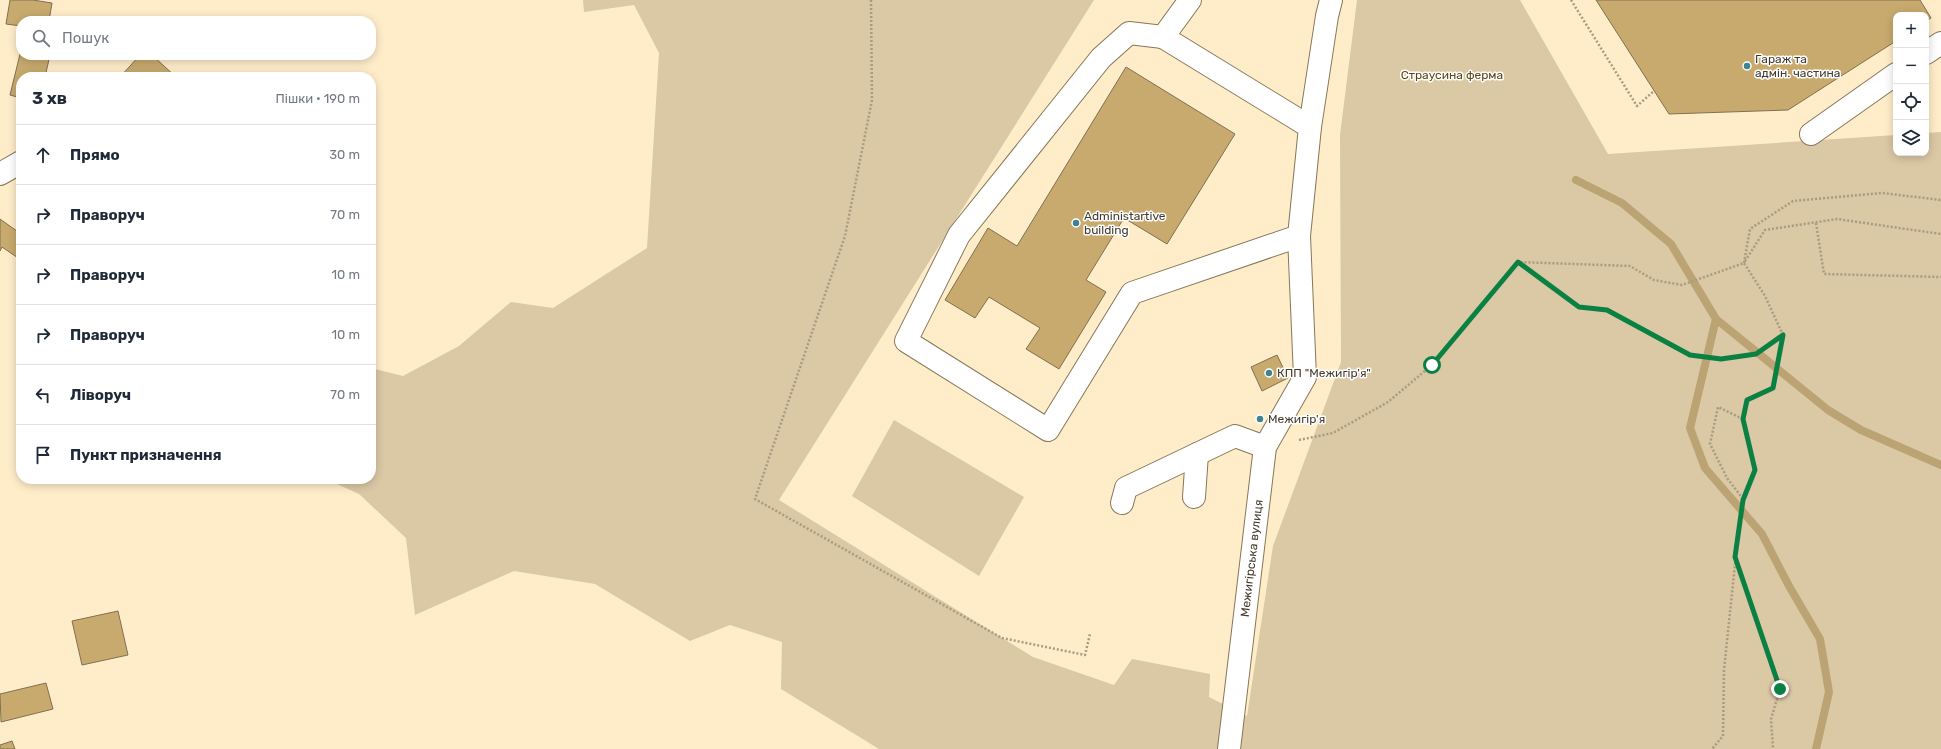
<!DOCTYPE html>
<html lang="uk">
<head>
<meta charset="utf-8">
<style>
  body { margin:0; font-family:Rubik,sans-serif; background:#f6f6f7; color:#1f2937 }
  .controls { position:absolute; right:12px; top:12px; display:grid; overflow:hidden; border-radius:8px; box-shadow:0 2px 10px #0003 }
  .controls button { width:36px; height:36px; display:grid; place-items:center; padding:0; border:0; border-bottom:1px solid #e0e1e3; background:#fff; color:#1f2937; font:20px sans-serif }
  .stop { position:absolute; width:12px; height:12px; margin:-9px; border:3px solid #0b8043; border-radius:50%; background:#fff }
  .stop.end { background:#0b8043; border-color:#fff; box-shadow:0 1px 4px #0008 }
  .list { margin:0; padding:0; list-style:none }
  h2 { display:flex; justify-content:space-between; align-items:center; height:52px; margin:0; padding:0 16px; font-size:17px }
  h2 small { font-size:13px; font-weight:400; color:#747a83 }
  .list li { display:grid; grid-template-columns:26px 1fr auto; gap:12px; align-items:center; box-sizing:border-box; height:60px; padding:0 16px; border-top:1px solid #e0e1e3 }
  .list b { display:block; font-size:15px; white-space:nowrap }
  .list em { font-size:13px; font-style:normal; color:#747a83 }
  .icon { flex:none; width:22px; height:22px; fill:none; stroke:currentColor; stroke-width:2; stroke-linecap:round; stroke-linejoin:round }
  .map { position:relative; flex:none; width:1941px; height:749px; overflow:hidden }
  .search { position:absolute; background:#fff; box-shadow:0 2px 10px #0003; left:16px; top:16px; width:360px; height:44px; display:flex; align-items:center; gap:10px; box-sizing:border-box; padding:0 14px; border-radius:16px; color:#747a83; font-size:15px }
  .panel { position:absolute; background:#fff; box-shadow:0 2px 10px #0003; left:16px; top:72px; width:360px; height:412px; border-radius:16px }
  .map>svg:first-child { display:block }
  .green { fill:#dbc8a5 }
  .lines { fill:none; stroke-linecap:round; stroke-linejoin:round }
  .stream { stroke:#bba374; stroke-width:8 }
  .building { fill:#c8aa6e; stroke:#807051 }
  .minor-casing { stroke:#867657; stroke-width:24 }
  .path { stroke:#a89b82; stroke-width:2.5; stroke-dasharray:2 2; stroke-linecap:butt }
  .minor { stroke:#fff; stroke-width:22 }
  .route { stroke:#0b8043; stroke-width:5 }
  .poi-dot { fill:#3f8392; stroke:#fff; stroke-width:1.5 }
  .labels { text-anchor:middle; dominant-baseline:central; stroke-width:3; stroke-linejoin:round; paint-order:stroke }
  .poi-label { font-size:12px; fill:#423b2e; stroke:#fff; text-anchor:start }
  .park-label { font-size:12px; fill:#5a4515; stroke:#fff }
  .street-label { font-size:12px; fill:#423b2e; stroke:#fff }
</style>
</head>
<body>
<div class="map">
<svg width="1941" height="749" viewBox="0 0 1941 749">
  <rect width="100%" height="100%" fill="#ffedca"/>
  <path class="green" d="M583,0H1094L779,500L1033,657L1114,685L1132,659L1210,674L1209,697L1247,716L1273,546L1341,362L1340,135L1357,0H1520L1608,154L1896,135V153H1926V133L1941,132V749H879L781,689L782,642L730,625L690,641L595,584L514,571L415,615L406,538L359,494L326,479H371V368L403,376L459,346L511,302L553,308L647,248L659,53L634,5L584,12Z
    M894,420L1024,497L979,576L852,496Z"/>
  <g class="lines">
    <path class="stream" d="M1576,180L1622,203L1671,244L1716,319L1828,410L1861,430L1941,465
      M1716,319L1690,428L1705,468L1762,534L1789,586L1820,639L1829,692L1816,749"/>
  </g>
  <path class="building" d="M10,0H33L52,3L49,21H21V26L6,24Z
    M1596,0H1920L1931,18L1926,21V15H1896V41L1788,110L1669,114Z
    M21,50V55H50L45,77H21V98L10,95Z
    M140,55H152L176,77H120Z
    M1126,67L1235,134L1167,244L1124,218L1086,280L1106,292L1059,369L1026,349L1040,328L989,297L975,318L945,300L988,228L1017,246Z
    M0,219L21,234V260L2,247L0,251Z
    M1277,355L1288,378L1262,391L1251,367Z
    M118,611L128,655L82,665L72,621Z
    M46,683L53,709L1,722L0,694Z
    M12,741L15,749H0V745Z"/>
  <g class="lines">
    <defs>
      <g id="minor">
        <path d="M1190,0L1163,37L1129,33L1101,58L959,235L906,341L1048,430L1132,293L1299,236"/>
        <path d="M1163,37L1310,127"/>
        <path d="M1926,53L1941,43"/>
        <path d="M1811,134L1896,74"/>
        <path d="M0,174L21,162"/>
        <path d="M1194,497L1197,454"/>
        <path d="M1122,503L1126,488L1235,436L1265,447"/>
        <path id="s1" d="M1229,749L1265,447L1305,377L1299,236L1310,127L1327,16L1331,0"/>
      </g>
    </defs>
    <use href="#minor" class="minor-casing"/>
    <path class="path" d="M871,0L872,100L845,236L755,499L1002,638L1085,655L1090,634
      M1571,0L1637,106L1654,91
      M1816,223L1824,274L1941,277
      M1745,261L1765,230L1837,219L1941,234
      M1519,262L1579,307L1607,311L1691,355L1721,359L1756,354L1783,335
      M1744,263L1750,229L1793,201L1882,193L1941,200
      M1299,440L1333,433L1388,402L1432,365L1518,262L1630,266L1654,280L1682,285L1744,263L1765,296L1783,335L1773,388L1747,399L1743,419L1755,471L1743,500L1739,526L1724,670L1723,736L1712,749
      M1743,499L1727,478L1710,444L1718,407L1743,419
      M1736,558L1780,689L1771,719L1773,749"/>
    <use href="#minor" class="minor"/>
  </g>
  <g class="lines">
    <path class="route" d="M1432,365L1518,262L1579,307L1607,310L1690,355L1721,359L1756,354L1783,335L1773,388L1747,400L1743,419L1755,470L1743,500L1735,557L1780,689"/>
  </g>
  <g class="poi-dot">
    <circle cx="1747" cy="66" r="4"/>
    <circle cx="1076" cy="223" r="4"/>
    <circle cx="1269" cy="373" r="4"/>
    <circle cx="1260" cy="419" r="4"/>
  </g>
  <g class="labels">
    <g class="poi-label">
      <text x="1755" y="59">Гараж та<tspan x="1755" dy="14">адмін. частина</tspan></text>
      <text x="1084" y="216">Administartive<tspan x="1084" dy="14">building</tspan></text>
      <text x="1277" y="373">КПП "Межигір'я"</text>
      <text x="1268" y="419">Межигір'я</text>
    </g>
    <g class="park-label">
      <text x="1452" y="75">Страусина ферма</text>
    </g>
    <g class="street-label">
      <text stroke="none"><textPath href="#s1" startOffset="192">Межигірська вулиця</textPath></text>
    </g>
  </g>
</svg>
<div class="controls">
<button>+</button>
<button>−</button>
<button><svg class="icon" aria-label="locate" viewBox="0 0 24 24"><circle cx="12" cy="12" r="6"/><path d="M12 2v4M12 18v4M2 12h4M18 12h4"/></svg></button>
<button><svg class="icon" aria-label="layers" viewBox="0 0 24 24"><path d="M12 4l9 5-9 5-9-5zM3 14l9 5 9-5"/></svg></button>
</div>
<div class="stop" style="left:1432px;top:365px"></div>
<div class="stop end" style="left:1780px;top:689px"></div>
<div class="search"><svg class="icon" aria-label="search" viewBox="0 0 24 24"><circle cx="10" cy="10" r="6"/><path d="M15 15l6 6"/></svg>Пошук</div>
<section class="panel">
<h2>3 хв<small>Пішки · 190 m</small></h2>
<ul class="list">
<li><svg class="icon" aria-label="ahead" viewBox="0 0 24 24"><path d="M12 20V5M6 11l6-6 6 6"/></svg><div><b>Прямо</b></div><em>30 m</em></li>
<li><svg class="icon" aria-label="right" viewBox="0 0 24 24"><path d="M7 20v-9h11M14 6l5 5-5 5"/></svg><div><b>Праворуч</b></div><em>70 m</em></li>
<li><svg class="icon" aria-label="right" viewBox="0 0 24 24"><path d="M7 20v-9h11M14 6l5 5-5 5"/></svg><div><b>Праворуч</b></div><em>10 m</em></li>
<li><svg class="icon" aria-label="right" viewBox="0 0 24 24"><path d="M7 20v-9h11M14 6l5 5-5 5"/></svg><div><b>Праворуч</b></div><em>10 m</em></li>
<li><svg class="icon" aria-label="left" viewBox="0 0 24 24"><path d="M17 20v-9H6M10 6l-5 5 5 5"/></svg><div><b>Ліворуч</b></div><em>70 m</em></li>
<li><svg class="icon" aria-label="arrive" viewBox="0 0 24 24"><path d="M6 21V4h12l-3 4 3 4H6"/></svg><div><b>Пункт призначення</b></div></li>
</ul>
</section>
</div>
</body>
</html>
